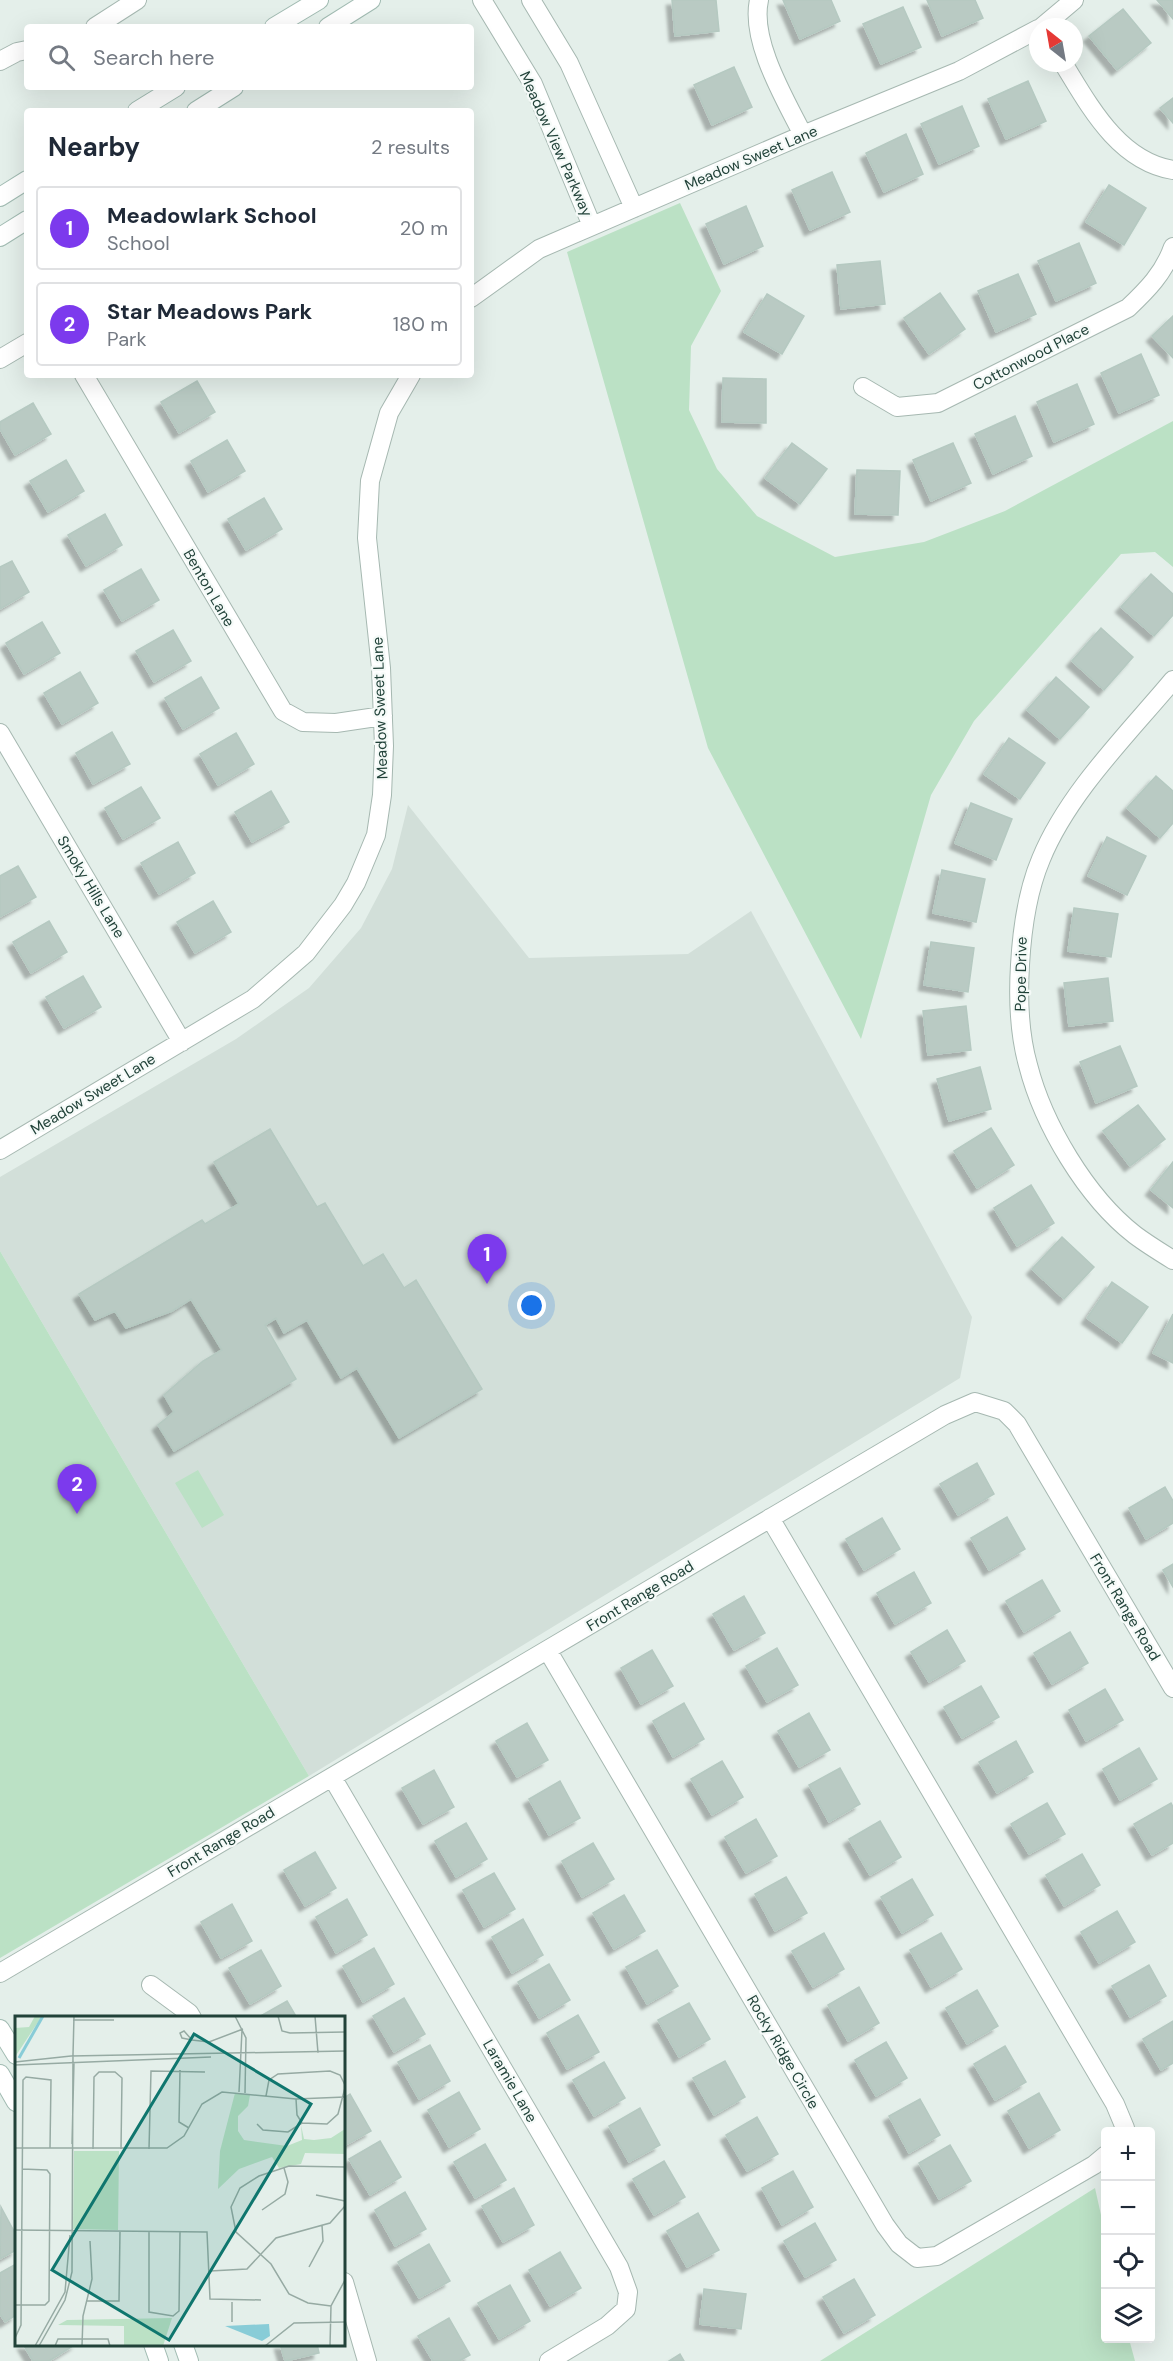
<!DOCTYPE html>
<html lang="en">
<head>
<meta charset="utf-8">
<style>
  body { margin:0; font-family:"DM Sans",sans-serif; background:#f6f6f7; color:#1f2937 }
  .controls { position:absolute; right:18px; bottom:18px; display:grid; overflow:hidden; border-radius:6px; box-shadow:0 6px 24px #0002 }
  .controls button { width:54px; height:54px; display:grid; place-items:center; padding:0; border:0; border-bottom:2px solid #e0e1e3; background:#fff; color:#1f2937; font:30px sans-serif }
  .compass { position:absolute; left:1029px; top:18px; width:54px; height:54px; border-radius:50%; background:#fff; box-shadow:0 6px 24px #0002; rotate:329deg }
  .you { position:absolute; left:532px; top:1306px; width:21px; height:21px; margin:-15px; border:4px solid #fff; border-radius:50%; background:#1a73e8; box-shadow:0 0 0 9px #1a73e833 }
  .badge { display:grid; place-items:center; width:39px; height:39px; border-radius:50%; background:#7c3aed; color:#fff; font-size:20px; font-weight:700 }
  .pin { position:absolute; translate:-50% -50px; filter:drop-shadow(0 2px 3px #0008) }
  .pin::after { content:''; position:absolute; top:32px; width:21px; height:18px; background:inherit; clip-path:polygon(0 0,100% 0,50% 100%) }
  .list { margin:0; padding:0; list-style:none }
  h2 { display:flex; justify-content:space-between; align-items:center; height:78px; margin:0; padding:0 24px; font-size:26px }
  h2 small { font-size:20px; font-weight:400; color:#747a83 }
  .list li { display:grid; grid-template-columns:39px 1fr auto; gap:18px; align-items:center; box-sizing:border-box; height:84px; margin:0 12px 12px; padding:0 12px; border:2px solid #e0e1e3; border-radius:6px }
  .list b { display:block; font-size:22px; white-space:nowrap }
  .list p { margin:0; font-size:20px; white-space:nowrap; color:#747a83 }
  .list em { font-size:20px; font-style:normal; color:#747a83 }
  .icon { flex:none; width:33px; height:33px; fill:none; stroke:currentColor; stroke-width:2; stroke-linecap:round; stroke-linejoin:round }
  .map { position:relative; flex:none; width:1173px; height:2361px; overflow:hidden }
  .search { position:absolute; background:#fff; box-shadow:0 6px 24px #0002; left:24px; top:24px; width:450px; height:66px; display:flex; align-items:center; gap:15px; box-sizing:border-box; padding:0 21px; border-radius:6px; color:#747a83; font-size:22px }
  .panel { position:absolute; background:#fff; box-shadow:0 6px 24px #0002; left:24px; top:108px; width:450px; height:270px; border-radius:6px }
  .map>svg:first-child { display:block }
  .built { fill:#d2dfd9 }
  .green { fill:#bbe1c5 }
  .building { fill:#b9cac3; stroke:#b5c9c1; stroke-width:1.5; filter:url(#shadow) }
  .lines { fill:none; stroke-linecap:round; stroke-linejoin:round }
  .street-casing { stroke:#a6b8b1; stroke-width:20 }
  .secondary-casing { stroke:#a1bbb2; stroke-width:20 }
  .street { stroke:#fff; stroke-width:18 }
  .secondary { stroke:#fff; stroke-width:18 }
  .labels { text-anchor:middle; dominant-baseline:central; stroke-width:4.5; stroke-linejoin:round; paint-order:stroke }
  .street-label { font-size:15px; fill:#214239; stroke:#f5faf8 }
  .inset-river { fill:none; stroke:#88ccd7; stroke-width:3 }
  .inset-road { fill:none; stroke:#96aaa3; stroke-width:1.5 }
  .view { fill:#0f766e; fill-opacity:0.15; stroke:#0f766e; stroke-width:3 }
  .inset-edge { fill:none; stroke:#214239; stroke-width:3 }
</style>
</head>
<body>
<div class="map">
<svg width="1173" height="2361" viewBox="0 0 1173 2361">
  <defs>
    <filter id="shadow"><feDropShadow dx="-5.5" dy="5.5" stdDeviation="1.5" flood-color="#0004"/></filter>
  </defs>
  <rect width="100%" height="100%" fill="#e4efea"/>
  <path class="built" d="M408,805L529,958L688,954L751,911L972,1317L960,1378L309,1776L0,1251V1177L236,1039L309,988L361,928L392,869Z"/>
  <path class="green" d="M680,203L721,291L691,346L689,410L717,469L757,516L835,557L924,542L1005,511L1173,421V567L1155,552L1121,554L974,721L931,795L861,1039L708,748L567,252Z
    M0,1251L309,1776L0,1958Z
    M198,1470L224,1515L202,1528L175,1483Z
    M1095,2188L1105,2233L1106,2338L1129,2339L1135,2361H820Z"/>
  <path class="building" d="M672,0H716L719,31L675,36Z
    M783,0H831L840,21L800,39Z
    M927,0H975L983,18L942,36Z
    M1157,0H1173V19Z
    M903,7L921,47L881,64L863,24Z
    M1123,9L1151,43L1117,70L1089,36Z
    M734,67L752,107L712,125L694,85Z
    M1028,81L1046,121L1006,139L988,99Z
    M1173,98V123L1160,108Z
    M962,106L979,146L939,164L921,124Z
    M906,134L923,174L884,192L866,153Z
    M832,172L850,212L810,230L792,190Z
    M1109,185L1146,208L1124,245L1086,222Z
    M746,206L763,246L724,264L706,224Z
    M1079,243L1096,283L1056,301L1038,261Z
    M880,261L885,304L841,309L837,265Z
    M1018,274L1036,314L996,332L978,291Z
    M940,293L965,329L929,354L904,318Z
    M767,294L804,316L782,354L744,332Z
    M1173,316V358L1152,336Z
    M1141,354L1159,395L1119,413L1101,373Z
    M723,378L766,379V423L722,422Z
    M197,381L215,412L179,433L161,402Z
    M1077,384L1094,424L1054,442L1037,402Z
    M33,403L51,434L15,455L0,429V422Z
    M1015,416L1032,456L993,474L975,434Z
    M227,440L245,471L208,492L191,461Z
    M792,443L827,469L800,504L765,478Z
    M953,443L971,483L931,501L913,460Z
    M66,460L84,491L48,512L30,481Z
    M857,470L900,471L898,515L855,514Z
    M264,498L282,529L246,550L228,519Z
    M105,514L122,545L86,566L68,535Z
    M12,561L29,592L0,609V567Z
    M141,569L159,600L122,621L104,590Z
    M1151,574L1173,594V615L1154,636L1121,607Z
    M42,622L60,653L24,674L6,643Z
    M1101,628L1133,657L1104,690L1072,661Z
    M173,630L191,661L154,682L136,651Z
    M80,672L98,703L62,724L44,693Z
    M201,677L219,708L183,729L165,698Z
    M1056,677L1089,707L1060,739L1027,710Z
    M112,732L130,764L93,784L76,753Z
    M236,733L254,764L218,785L200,754Z
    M1009,738L1045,763L1020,799L984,774Z
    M1156,776L1173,791V823L1160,838L1127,808Z
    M141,787L160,818L123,839L105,808Z
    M271,791L289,822L252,842L235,812Z
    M971,803L1012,819L996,860L955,843Z
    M1107,837L1146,856L1127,895L1088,876Z
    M178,842L195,873L159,894L141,863Z
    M18,866L36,897L0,917V876Z
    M942,870L985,879L976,922L933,913Z
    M213,901L231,932L195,953L177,922Z
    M1074,908L1118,914L1111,957L1068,951Z
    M49,921L67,952L31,973L13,942Z
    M931,942L974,948L968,992L924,985Z
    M83,976L101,1007L64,1028L46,997Z
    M1108,978L1113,1021L1069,1026L1064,983Z
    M966,1006L971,1050L928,1055L923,1011Z
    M1120,1046L1137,1086L1096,1103L1080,1062Z
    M980,1067L991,1109L949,1121L937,1079Z
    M1138,1105L1165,1139L1130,1166L1103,1131Z
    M991,1128L1014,1165L977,1188L954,1151Z
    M270,1129L317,1207L325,1203L363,1266L383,1254L404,1288L416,1280L482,1389L399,1438L357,1368L341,1378L307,1320L284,1333L276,1318L265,1325L296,1379L174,1451L158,1425L174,1412L164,1395L203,1361L222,1350L191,1299L172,1311L126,1328L115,1311L95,1320L79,1294L202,1220L205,1224L239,1204L214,1162Z
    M1173,1162V1208L1151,1190Z
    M1031,1185L1054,1223L1017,1246L994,1208Z
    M1062,1237L1094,1267L1064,1299L1032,1269Z
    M1112,1282L1148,1307L1122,1343L1087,1318Z
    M1173,1314V1363L1153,1353Z
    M977,1463L994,1494L958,1515L940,1484Z
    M1165,1487L1173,1501V1523L1146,1539L1129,1508Z
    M1007,1517L1025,1549L989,1570L971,1538Z
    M882,1518L900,1549L864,1570L846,1539Z
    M1173,1564V1587L1163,1570Z
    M914,1572L931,1603L895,1624L877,1593Z
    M1042,1580L1060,1611L1024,1632L1006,1601Z
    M744,1596L765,1633L734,1650L713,1614Z
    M947,1630L965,1661L929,1682L911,1652Z
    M1070,1632L1088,1663L1052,1684L1034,1653Z
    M777,1648L798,1685L767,1702L746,1666Z
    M652,1650L673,1686L641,1704L621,1668Z
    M981,1686L999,1717L962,1738L944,1707Z
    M1105,1689L1123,1720L1086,1741L1069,1710Z
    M684,1703L704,1739L673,1757L653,1721Z
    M809,1713L830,1750L799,1767L778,1731Z
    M527,1723L548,1760L517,1777L496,1741Z
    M1016,1741L1033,1772L997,1793L979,1762Z
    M1139,1748L1157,1779L1120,1800L1103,1769Z
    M722,1761L743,1797L712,1815L691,1779Z
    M840,1768L860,1804L829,1822L809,1785Z
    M434,1770L454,1807L423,1824L402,1788Z
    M560,1781L580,1818L549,1835L529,1799Z
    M1047,1803L1065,1834L1029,1854L1011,1824Z
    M1171,1803L1173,1807V1843L1152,1855L1134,1824Z
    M756,1819L777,1856L746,1873L725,1837Z
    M880,1821L901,1857L870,1875L849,1839Z
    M466,1823L487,1859L456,1877L435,1841Z
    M593,1843L614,1879L582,1897L562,1861Z
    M315,1852L336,1888L305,1906L284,1870Z
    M1082,1854L1100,1885L1064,1906L1046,1875Z
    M494,1873L515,1909L484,1927L463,1890Z
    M786,1877L807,1913L775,1931L755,1894Z
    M912,1879L933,1915L902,1933L881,1897Z
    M624,1895L645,1931L614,1949L593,1913Z
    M347,1899L367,1935L336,1953L316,1917Z
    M232,1904L252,1941L221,1958L201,1922Z
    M1117,1911L1135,1942L1099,1963L1081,1932Z
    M523,1919L543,1955L512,1973L492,1937Z
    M824,1933L844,1969L813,1987L792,1951Z
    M941,1933L962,1969L931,1987L910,1950Z
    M374,1948L394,1984L363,2002L343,1966Z
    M261,1950L281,1986L250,2004L229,1968Z
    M657,1950L678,1986L647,2004L626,1967Z
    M549,1964L570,2000L539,2018L518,1982Z
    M1149,1965L1166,1996L1130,2017L1112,1986Z
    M859,1987L879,2023L848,2041L828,2005Z
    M977,1990L998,2026L967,2044L946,2008Z
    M404,1998L425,2034L394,2052L373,2016Z
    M287,2001L297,2018H257Z
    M689,2003L710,2039L679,2057L658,2020Z
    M578,2015L599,2052L567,2069L547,2033Z
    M1173,2021V2063L1161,2070L1143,2039Z
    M886,2042L907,2078L876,2096L855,2060Z
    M430,2045L450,2081L419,2099L398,2062Z
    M1005,2046L1026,2082L995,2100L974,2064Z
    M725,2061L745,2097L714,2115L693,2078Z
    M604,2062L625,2098L594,2116L573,2080Z
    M459,2092L480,2129L449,2147L428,2110Z
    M1039,2093L1060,2130L1029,2148L1008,2111Z
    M350,2094L371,2131L344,2146V2098Z
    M920,2099L940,2135L909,2153L889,2116Z
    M640,2108L660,2145L629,2162L609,2126Z
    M757,2117L778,2154L747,2171L726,2135Z
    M380,2141L401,2177L370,2195L349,2159Z
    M485,2144L506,2180L475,2198L454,2162Z
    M950,2145L971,2181L939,2199L919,2163Z
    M664,2161L685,2197L654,2215L633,2179Z
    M793,2171L813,2207L782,2225L762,2188Z
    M514,2188L534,2225L503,2242L482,2206Z
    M405,2192L426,2229L395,2246L375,2210Z
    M1,2207L16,2235V2250L0,2259Z
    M698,2213L719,2250L687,2267L667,2231Z
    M815,2223L836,2260L805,2277L784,2241Z
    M429,2244L450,2281L419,2298L398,2262Z
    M560,2252L581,2288L550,2306L529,2270Z
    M16,2264V2315L5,2322L0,2314V2273Z
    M854,2279L875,2315L844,2333L823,2297Z
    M510,2285L530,2321L499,2339L478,2303Z
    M704,2289L746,2294L741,2329L700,2324Z
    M449,2318L470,2355L459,2361H433L418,2336Z
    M23,2344H76L49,2361H33Z
    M280,2344H317L319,2353L285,2361Z
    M680,2354L684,2361H669Z"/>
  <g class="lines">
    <defs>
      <path id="street" d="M482,0L533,84L592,226
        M531,0L569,63L634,208
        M759,0C750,41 785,99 803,135
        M95,27L137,0
        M1042,27L1074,0
        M0,61L17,52L27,50
        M1063,63C1089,105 1118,161 1173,170
        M471,298L539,249L803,135L959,71L1038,29
        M0,359L27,343
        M84,375L283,711L303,722L336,723L383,716
        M863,387L897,407L938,403L1128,308C1147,290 1164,273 1173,247
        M1173,680C1127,735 1068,793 1041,859C1027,892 1022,929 1020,965C1018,998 1019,1033 1028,1065C1043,1124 1086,1197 1135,1235C1147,1244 1160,1252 1173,1260
        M0,733L182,1042
        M0,1150L253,999L306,953L343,905L356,883L376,835L382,795L384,746L381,668L367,538L370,481L389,413L411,375
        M770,1518L1115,2104L1125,2128L1123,2132
        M548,1651L885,2225L899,2244L917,2258L937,2256L1094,2165L1106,2155
        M332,1777L619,2267L628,2292L626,2309L607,2326L549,2361
        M0,1973L945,1415L975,1402L1004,1411L1017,1424L1173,1688
        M151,1985L189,2013L192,2018
        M344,2282L367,2361"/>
      <path id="secondary" d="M274,27L319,0
        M328,27L371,0
        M137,111L176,87
        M196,111L234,87
        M0,197L27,180
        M0,237L27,220
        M0,2029L16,2055
        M0,2074L16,2102
        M153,2344L159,2361
        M183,2344L189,2361"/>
    </defs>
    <use href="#street" class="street-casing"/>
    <use href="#secondary" class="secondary-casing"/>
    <use href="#street" class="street"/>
    <use href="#secondary" class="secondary"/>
  </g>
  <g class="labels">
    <g class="street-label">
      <text transform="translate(556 144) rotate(66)">Meadow View Parkway</text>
      <text transform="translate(751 158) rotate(-23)">Meadow Sweet Lane</text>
      <text transform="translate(1031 357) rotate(-27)">Cottonwood Place</text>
      <text transform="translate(209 588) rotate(60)">Benton Lane</text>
      <text transform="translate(380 708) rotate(-92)">Meadow Sweet Lane</text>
      <text transform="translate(91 887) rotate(59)">Smoky Hills Lane</text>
      <text transform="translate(1021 974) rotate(-89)">Pope Drive</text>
      <text transform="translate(93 1094) rotate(-31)">Meadow Sweet Lane</text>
      <text transform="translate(640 1596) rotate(-31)">Front Range Road</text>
      <text transform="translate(1125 1607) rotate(59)">Front Range Road</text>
      <text transform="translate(221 1842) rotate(-31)">Front Range Road</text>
      <text transform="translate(783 2052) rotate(60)">Rocky Ridge Circle</text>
      <text transform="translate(510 2081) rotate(60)">Laramie Lane</text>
    </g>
  </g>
  <g transform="translate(15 2016)">
    <rect width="330" height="330" fill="#e4efea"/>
    <path d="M20,0H27L0,41V12L14,11ZM220,77L235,79L233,90L223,100V115L229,124L272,130L287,124L286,109L289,123L299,124L316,122L330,113V138L290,137L286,148L264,152L257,141L224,153L203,173L205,135ZM59,135H104L103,214L58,213ZM157,302L148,330H109V310L43,309L52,304Z" fill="#bbe1c5"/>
    <path d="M254,308L255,320L247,325L210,310Z" fill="#88ccd7"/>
    <path class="inset-river" d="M4,42L28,0"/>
    <path class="inset-road" d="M220,0L231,22L230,77M263,0L267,15L275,17L330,16M300,0L303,37M58,4H99M177,24L167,22L165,17L169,15L177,24L194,26L228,13M58,39L59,0M0,46L56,40L330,35M0,49L196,41M165,54L164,106L174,112M224,76L227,14M251,80L254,64L263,58L315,55L325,59L330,69M281,83L282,99L287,107L312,108L323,98L330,72M242,108L248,114L273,116L287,107M57,128L59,46M0,132H152L169,120L187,88L207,76L281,83L330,81M78,133L79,61L84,56H100L107,62L106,133M134,133L136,55L190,56M301,179L330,185M247,194L270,178L273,166L269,152M0,214L192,216L195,283L246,284M134,216V296L158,300L164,295L165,216M294,251L308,225L307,209M195,255L232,253L261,222L315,207L330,190M71,285H104L105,215M0,289H30L34,285L35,158L32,154L7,153M316,290L293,287L274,278L256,248L221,216L216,191L225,172L244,160L274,150L330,151M217,306V286M0,322L6,309L8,64L11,61L36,64L35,132M20,330L50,276L55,219M24,330L50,284L57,256L58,37M40,330L43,323H93L95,330M67,330L68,300L77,263L75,225M250,330L279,307L330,306M315,330L316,290L330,264"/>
    <path class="view" d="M179,18L296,88L154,324L37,254Z"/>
    <rect width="330" height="330" class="inset-edge"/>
  </g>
</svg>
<div class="controls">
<button>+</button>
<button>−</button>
<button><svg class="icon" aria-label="locate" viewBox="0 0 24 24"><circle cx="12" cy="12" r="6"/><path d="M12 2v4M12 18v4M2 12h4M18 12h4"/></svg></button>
<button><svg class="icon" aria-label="layers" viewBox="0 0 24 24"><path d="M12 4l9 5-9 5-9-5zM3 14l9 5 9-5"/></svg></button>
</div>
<svg class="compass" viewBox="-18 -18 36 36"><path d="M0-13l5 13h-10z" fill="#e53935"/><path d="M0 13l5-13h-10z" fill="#747a83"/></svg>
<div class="you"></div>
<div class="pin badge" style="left:487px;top:1284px">1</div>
<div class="pin badge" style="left:77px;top:1514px">2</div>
<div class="search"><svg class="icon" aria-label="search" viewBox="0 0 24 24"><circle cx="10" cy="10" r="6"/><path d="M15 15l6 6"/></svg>Search here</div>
<section class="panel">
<h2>Nearby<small>2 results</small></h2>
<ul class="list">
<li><span class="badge">1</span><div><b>Meadowlark School</b><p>School</p></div><em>20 m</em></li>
<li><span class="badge">2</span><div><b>Star Meadows Park</b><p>Park</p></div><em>180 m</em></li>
</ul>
</section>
</div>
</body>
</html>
